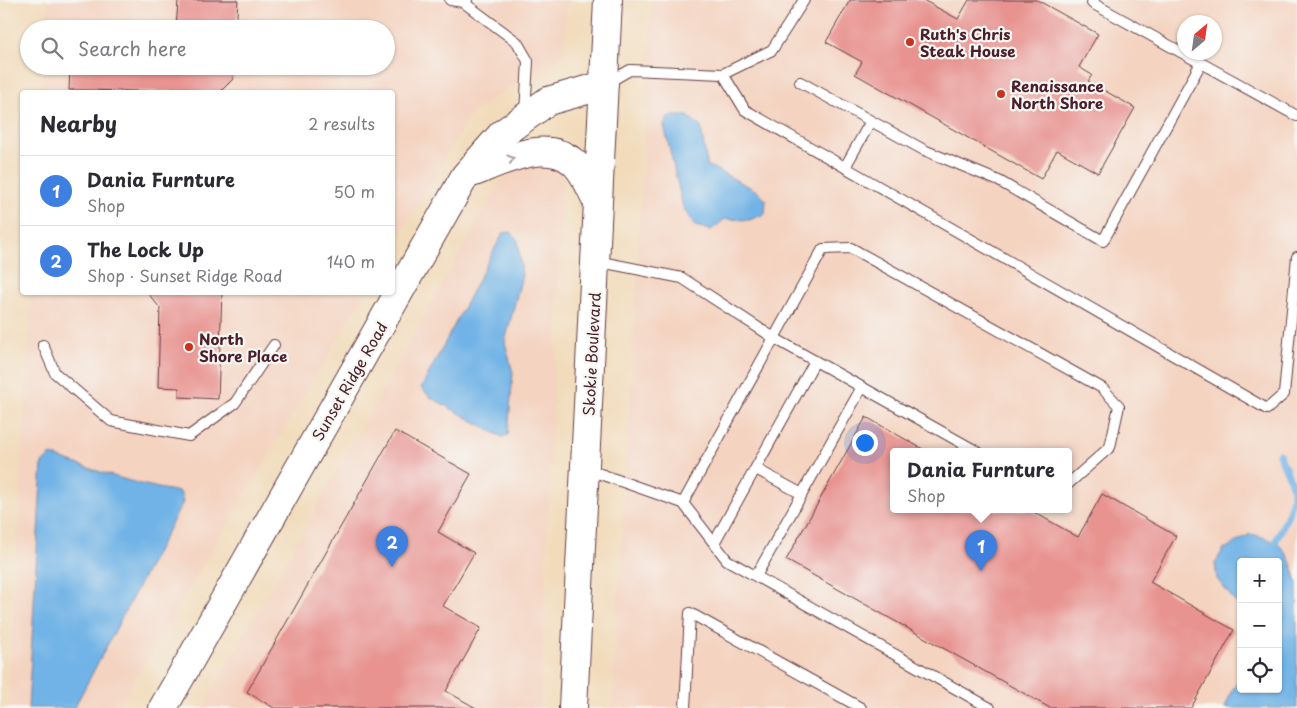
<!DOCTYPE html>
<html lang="en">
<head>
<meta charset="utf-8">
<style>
  body { margin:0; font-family:"Playpen Sans",sans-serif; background:#f2f2f3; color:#2b2b33 }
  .controls { position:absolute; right:15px; bottom:15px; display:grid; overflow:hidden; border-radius:5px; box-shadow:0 1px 4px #0004 }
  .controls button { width:45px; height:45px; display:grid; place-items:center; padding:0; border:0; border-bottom:1px solid #e1e1e2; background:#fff; color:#2b2b33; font:25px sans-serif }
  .compass { position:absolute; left:1177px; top:15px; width:45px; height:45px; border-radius:50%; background:#fff; box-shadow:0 1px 4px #0004; rotate:29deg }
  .you { position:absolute; left:864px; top:442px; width:18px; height:18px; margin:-12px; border:4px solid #fff; border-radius:50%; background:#1a73e8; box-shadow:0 0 0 8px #1a73e833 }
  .badge { display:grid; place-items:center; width:32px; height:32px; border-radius:50%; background:#c8321e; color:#fff; font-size:16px; font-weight:700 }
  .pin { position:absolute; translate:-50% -41px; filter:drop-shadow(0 1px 2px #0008) }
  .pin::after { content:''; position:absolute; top:26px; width:18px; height:15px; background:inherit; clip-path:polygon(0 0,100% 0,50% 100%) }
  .popup { position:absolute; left:890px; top:448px; width:182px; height:65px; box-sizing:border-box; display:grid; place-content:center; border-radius:5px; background:#fff; filter:drop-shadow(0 1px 4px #0005); font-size:16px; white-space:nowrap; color:#7c7c81 }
  .popup b { font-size:19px; color:#2b2b33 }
  .popup::after { content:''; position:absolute; left:50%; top:100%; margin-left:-10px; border:10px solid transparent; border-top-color:#fff }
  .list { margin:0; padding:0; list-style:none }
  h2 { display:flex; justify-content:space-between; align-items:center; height:65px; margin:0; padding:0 20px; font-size:21px }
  h2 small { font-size:16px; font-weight:400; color:#7c7c81 }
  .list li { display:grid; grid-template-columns:32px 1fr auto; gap:15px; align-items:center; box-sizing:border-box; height:70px; padding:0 20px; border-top:1px solid #e1e1e2 }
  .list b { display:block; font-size:19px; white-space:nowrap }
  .list p { margin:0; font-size:16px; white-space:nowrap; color:#7c7c81 }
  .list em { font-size:16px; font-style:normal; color:#7c7c81 }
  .icon { flex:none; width:28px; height:28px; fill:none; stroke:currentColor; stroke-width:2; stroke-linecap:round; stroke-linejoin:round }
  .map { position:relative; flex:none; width:1297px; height:708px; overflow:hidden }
  .search { position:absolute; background:#fff; box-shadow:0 1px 4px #0004; left:20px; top:20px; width:375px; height:55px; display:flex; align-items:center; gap:12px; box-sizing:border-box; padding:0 18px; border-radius:28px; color:#7c7c81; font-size:19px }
  .panel { position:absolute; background:#fff; box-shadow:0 1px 4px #0004; left:20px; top:90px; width:375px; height:205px; border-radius:5px }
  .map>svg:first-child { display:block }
  .built { fill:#f4d3c0; fill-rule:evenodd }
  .water { fill:#71b3e6; stroke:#5e6988 }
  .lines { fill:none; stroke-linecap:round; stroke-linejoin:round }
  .stream { stroke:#71b3e6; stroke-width:7 }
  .building { fill:#e89390 }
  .lane-casing { stroke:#633b41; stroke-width:12 }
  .secondary-casing { stroke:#633b41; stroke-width:30 }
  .lane { stroke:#fff; stroke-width:10 }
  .secondary { stroke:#fff; stroke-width:28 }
  .oneway { stroke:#ae9aa0 }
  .poi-dot { fill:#c8321e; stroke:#f6f6f2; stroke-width:2 }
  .labels { text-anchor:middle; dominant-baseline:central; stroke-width:4.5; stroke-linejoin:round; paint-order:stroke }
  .poi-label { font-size:15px; font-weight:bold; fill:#4a1f2b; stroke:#f6f6f2; text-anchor:start }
  .street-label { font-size:15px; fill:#4a1f2b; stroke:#f6f6f2 }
</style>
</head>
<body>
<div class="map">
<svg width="1297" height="708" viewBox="0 0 1297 708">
  <rect width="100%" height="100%" fill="#f6f6f2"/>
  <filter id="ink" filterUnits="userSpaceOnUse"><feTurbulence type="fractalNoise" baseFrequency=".02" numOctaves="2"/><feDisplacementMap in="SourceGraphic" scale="10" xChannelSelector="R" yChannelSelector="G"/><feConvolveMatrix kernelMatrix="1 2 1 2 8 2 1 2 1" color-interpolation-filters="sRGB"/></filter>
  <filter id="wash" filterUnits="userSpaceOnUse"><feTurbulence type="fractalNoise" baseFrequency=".0096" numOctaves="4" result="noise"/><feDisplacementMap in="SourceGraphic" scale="20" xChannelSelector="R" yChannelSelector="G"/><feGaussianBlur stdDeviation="1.12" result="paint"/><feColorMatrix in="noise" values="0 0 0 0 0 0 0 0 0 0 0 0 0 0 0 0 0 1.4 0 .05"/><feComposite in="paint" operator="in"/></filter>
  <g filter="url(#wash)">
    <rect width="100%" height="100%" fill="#f2dbbb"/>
    <path class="built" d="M48,0H567L564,53L471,113L393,246L392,92H43L44,66H386V29H46Z
      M652,0H1297V708H612ZM1184,22H1214V52H1184ZM894,452H1068V510H894ZM1241,562H1278V689H1241Z
      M564,161L540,708H203L506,171Z
      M31,293H365L118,708H8Z"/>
    <path class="water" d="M669,116H688L701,127L707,165L757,191L766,200L765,214L749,220L725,219L711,230L695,226L683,207L664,125Z
      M511,232L518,241L522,275L505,342L513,373L508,435L502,437L430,397L421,388L503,233Z
      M51,455C94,470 135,485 180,492L183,502L74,708H28L42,463Z
      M1250,534C1284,541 1288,550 1297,583V708H1225L1232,690L1241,678V689H1278V562H1241V609L1217,579L1215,563L1223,550Z"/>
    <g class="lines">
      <path class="stream" d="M1269,562C1272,538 1293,517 1293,491C1292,480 1283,464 1279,454"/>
    </g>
    <g id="blocks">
      <path class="building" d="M178,0H238L236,29H176Z
        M850,0H923L958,19L969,0H1037L1098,34L1079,67L1092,75L1088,81L1135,108L1098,173L1057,150L1041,179L855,74L862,62L826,42Z
        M70,66H234L233,79L220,92L69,90Z
        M147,292H222L218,399L179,397V388L158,387L160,308Z
        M866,417L928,452H894V510H1030L1078,537L1102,494L1176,536L1150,582L1234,630L1191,708H1050L786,560Z
        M395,431L471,474L438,532L474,553L443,606L481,628L446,691L476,708H274L247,692Z"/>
    </g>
  </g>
  <g filter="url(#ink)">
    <use href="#blocks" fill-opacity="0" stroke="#633b41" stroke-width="1"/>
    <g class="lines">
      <defs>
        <path id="lane" d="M450,0L463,2L467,0
          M1094,0L1092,3L1297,116
          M463,2L517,42L528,61L525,113
          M723,74L745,110L1267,409L1284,394L1297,257
          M800,82L924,150L999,181L1103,241L1201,63
          M607,83L630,70L723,74L772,50L804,0
          M845,167L871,121
          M596,261L682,278L774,338L683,503
          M43,345L55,373L111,421L189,436L235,403L274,345
          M978,452L774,338L823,249L851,248L1102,388L1119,406L1110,447L1068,484
          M586,469L683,503L727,560L990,708
          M756,469L802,494
          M714,543L815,361
          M756,576L862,387
          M685,708L690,613L861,708"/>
        <path id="secondary" d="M469,174C498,163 543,138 572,161C584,170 591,190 598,203
          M163,708L465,176L502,134L548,101L604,85
          M573,708L608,0"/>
      </defs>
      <use href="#lane" class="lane-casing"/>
      <use href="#secondary" class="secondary-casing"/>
      <use href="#lane" class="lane"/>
      <use href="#secondary" class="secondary"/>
    </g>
    <defs><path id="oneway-chevron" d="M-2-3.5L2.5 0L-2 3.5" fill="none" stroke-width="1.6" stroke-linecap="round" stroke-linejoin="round" transform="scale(1.25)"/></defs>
    <use class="oneway" href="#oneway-chevron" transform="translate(511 159) rotate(-17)"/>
  </g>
  <g class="poi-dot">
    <circle cx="910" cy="42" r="5"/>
    <circle cx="1001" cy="94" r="5"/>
    <circle cx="189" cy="347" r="5"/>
  </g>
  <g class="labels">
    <g class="poi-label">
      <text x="920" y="33">Ruth's Chris<tspan x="920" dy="17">Steak House</tspan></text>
      <text x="1011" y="85">Renaissance<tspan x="1011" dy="17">North Shore</tspan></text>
      <text x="199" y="338">North<tspan x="199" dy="17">Shore Place</tspan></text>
    </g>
    <g class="street-label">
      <text transform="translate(591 354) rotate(-87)">Skokie Boulevard</text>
      <text transform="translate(349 381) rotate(-60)">Sunset Ridge Road</text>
    </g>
  </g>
</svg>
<div class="controls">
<button>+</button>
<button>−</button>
<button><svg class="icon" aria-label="locate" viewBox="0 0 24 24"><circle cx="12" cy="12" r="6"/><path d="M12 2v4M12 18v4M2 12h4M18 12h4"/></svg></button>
</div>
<svg class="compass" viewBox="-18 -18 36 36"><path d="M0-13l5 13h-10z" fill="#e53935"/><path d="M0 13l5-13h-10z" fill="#7c7c81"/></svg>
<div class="you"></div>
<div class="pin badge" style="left:981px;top:571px;background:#3f7fe0">1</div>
<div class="popup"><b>Dania Furnture</b>Shop</div>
<div class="pin badge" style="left:392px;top:567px;background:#3f7fe0">2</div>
<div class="search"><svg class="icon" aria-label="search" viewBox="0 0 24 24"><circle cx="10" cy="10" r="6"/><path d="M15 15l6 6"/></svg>Search here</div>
<section class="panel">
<h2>Nearby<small>2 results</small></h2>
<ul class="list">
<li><span class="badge" style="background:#3f7fe0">1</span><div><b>Dania Furnture</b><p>Shop</p></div><em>50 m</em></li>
<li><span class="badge" style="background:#3f7fe0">2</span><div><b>The Lock Up</b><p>Shop · Sunset Ridge Road</p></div><em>140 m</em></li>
</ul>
</section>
</div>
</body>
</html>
